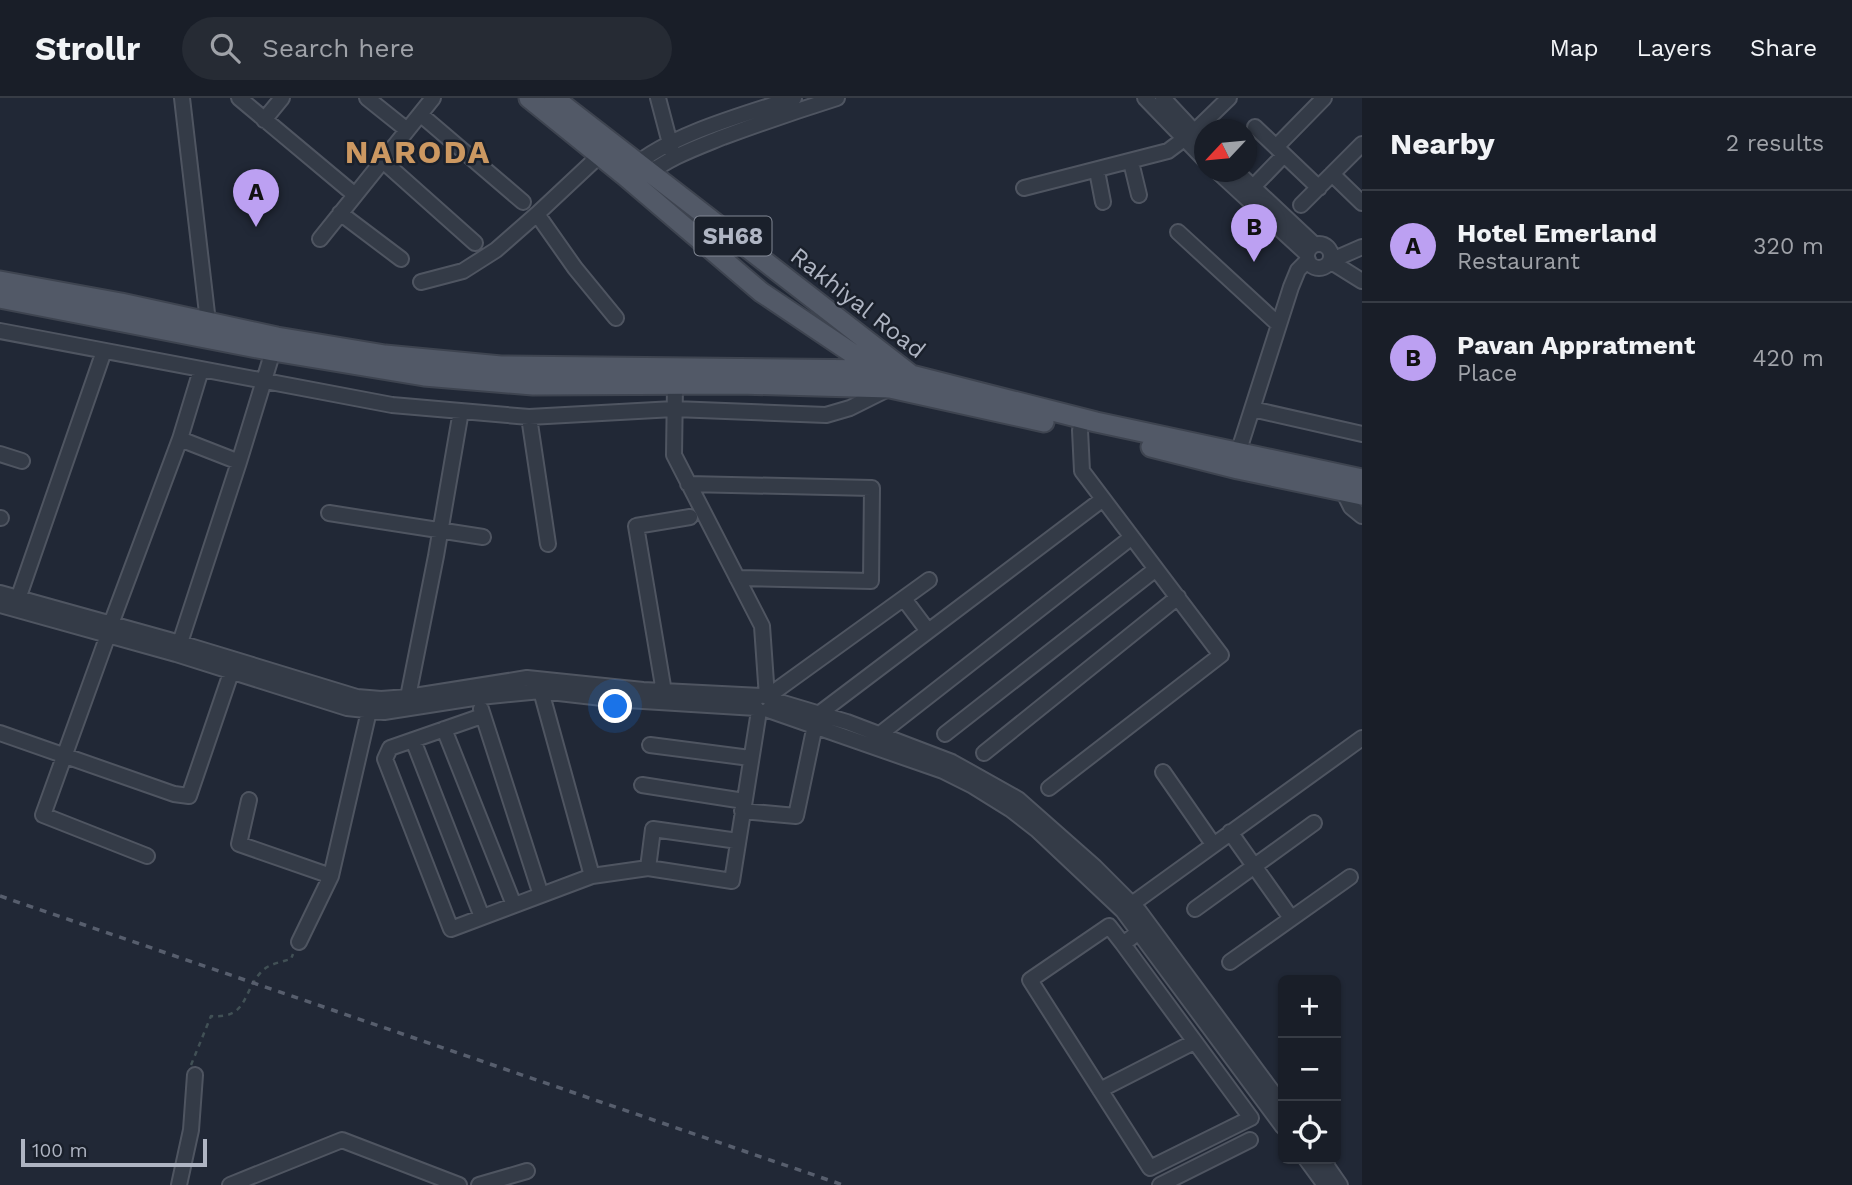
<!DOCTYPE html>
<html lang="en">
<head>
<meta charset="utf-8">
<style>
  body { margin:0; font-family:"Work Sans",sans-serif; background:#262b34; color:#f1f3f6 }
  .controls { position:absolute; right:21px; bottom:21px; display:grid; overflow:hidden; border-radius:10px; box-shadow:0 2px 5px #0004 }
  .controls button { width:63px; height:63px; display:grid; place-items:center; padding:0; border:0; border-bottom:2px solid #373c45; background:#191e28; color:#f1f3f6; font:35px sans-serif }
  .compass { position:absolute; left:1194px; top:21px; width:63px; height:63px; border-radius:50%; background:#191e28; box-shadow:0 2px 5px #0004; rotate:244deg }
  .scale { position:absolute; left:21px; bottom:18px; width:186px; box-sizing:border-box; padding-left:7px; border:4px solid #afb5c3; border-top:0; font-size:19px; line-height:24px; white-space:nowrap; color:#afb5c3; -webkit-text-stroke:5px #1a202b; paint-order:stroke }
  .you { position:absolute; left:616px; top:609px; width:24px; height:24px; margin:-18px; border:5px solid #fff; border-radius:50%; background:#1a73e8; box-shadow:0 0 0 10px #1a73e833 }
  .badge { display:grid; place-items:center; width:46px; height:46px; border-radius:50%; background:#bca0f2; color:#111; font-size:23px; font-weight:700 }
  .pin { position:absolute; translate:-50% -58px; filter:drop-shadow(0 2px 4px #0008) }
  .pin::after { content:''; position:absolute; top:37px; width:24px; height:21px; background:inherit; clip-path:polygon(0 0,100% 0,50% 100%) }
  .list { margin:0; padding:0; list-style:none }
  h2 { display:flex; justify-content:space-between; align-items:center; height:91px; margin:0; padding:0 28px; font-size:30px }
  h2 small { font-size:23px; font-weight:400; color:#9fa2a8 }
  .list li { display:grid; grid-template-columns:46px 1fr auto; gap:21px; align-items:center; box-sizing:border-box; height:112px; padding:0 28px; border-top:2px solid #373c45 }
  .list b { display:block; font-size:26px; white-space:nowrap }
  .list p { margin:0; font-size:23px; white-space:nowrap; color:#9fa2a8 }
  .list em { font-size:23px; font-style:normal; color:#9fa2a8 }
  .icon { flex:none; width:38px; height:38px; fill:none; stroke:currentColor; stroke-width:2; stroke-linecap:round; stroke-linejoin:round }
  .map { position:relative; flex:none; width:1362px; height:1087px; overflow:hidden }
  header { display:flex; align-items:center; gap:42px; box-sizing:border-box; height:98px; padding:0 35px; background:#191e28; border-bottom:2px solid #373c45 }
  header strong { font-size:33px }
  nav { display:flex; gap:38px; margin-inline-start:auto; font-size:24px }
  .search { width:490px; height:63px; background:#262b34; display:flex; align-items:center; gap:18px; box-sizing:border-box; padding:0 24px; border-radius:38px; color:#9fa2a8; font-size:26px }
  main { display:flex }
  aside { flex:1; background:#191e28 }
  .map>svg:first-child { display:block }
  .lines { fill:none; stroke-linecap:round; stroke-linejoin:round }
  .minor-casing { stroke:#4f5561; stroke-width:18 }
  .major-casing { stroke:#3e4450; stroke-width:23 }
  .path { stroke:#415055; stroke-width:2.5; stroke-dasharray:5 5; stroke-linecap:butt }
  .minor { stroke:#343b47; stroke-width:14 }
  .major { stroke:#525967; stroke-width:19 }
  .rail { stroke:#575e6d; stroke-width:3.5; stroke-dasharray:7 7; stroke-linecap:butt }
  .labels { text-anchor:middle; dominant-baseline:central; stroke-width:5; stroke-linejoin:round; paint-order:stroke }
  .shield { fill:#1a202b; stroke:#828895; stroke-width:2 }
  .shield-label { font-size:23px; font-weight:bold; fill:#afb5c3 }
  .street-label { font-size:24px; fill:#afb5c3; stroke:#1a202b }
  .district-label { font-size:32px; font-weight:bold; letter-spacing:2px; fill:#cc9861; stroke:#1a202b }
</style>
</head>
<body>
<header>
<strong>Strollr</strong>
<div class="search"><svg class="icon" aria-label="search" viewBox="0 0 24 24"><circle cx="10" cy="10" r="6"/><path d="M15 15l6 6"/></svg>Search here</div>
<nav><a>Map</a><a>Layers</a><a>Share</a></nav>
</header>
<main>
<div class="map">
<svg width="1362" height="1087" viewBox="0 0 1362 1087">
  <rect width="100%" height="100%" fill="#212836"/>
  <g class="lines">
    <defs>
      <path id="minor" d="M182,0L208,224
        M239,0L355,97
        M367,0L407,32
        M658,0L672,53
        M1145,0L1204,61
        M1163,0L1204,44
        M420,16L523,104
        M264,22L282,0
        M1255,29L1276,49
        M1194,34L1229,0
        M600,57L537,116L575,170L616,220
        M383,63L475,145
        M1131,64L1139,97
        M633,69C671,36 746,16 794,0
        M1097,73L1103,104
        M1218,74L1307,156
        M1237,74L1314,146
        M1332,76L1362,105
        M645,79C667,60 696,50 723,39C761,25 799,12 837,0
        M1253,89L1284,57
        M1024,90L1168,53L1184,41
        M1319,90L1276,49L1324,0
        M1301,107L1362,46
        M340,115L401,161
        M1178,134L1278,226
        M320,141L433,0
        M1307 158a12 12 0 1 1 24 0a12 12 0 1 1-24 0Z
        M1330,163L1362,183
        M1330,163L1362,149
        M421,184L463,173L496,152L537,116
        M0,233L392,307L529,319L674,311L826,317L850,310L888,291
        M675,288L674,357L762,528L767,599L929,482
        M1252,311L1362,336
        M529,319L548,446
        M180,341L201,272
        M1238,355L1291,189L1298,172L1308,162
        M0,356L22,363
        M688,386L872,390L871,483L737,480
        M1343,393L1351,409L1362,418
        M329,415L483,439
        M0,420H1
        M0,495L180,545L357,599L381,601L408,599L527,580L643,592L761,598
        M18,501L104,253
        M904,501L928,533
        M0,507L176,556L347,610L384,614L480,599L541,593L611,601L756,610
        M111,526L180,341L239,364
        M108,537L43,717L147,758
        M178,551L239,364L273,253
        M664,594L636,428L690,419
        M408,599L436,458L461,313
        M770,601L847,624L952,664L1018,701L1095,769L1139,813L1283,1008
        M481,611L541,797
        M768,612L943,673L973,688L1010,711L1037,732L1123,813L1283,1029
        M820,615L1103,401
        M482,618L390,650L385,661L451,831L592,778L541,593
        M444,631L514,807
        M0,635L174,696L189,698L232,572
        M880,636L1132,439
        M945,636L1156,471
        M413,642L482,819
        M650,647L750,660
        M984,655L1178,499
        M1163,674L1213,746
        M642,687L744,703
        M1049,690L1221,557L1082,373L1080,332
        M249,702L239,746L331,778L369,613
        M742,713L796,718L815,627
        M1230,734L1291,820
        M738,743L653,731L648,770L732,783L759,613
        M592,778L648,770
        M1125,811L1362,640
        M1195,811L1314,725
        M299,844L331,778
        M1123,846L1251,1020L1150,1070L1030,882L1109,828L1123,846L1140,833
        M1230,864L1350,779
        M1100,992L1194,944
        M1306,1061L1325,1087
        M1322,1061L1340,1087
        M179,1087L191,1032L195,977
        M230,1087L342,1042L459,1087
        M479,1087L527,1073
        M1160,1087L1250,1042"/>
      <path id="major" d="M529,0L624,77L761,194L880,274
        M554,0L910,276
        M0,183L121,205L277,239L385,257L501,268L879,272L911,277L1096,324L1362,381
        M0,200L273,253L424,278L533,287L739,286L890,290L1044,324
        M1151,349L1238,371L1362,397"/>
    </defs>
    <use href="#minor" class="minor-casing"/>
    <use href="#major" class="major-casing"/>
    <path class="path" d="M191,967L211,918C248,921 242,895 261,874C268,866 281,864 291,861L293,856"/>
    <use href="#minor" class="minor"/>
    <use href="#major" class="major"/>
    <path class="rail" d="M0,798L843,1087"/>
  </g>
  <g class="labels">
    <rect class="shield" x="694.5" y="118.5" width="77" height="39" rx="5"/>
    <g class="shield-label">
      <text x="733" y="138">SH68</text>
    </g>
    <g class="street-label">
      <text transform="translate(858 205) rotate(38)">Rakhiyal Road</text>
    </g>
    <g class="district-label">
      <text x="418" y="54">NARODA</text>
    </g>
  </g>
</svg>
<div class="controls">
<button>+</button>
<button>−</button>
<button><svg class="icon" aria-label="locate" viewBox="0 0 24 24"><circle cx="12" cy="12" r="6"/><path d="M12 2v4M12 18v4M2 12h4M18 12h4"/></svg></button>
</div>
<svg class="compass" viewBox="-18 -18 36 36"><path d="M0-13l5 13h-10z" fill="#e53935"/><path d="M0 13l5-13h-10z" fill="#9fa2a8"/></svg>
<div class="scale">100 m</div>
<div class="you"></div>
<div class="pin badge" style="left:256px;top:129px">A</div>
<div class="pin badge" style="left:1254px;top:164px">B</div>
</div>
<aside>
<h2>Nearby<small>2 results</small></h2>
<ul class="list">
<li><span class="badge">A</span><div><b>Hotel Emerland</b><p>Restaurant</p></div><em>320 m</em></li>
<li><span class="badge">B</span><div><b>Pavan Appratment</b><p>Place</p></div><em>420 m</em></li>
</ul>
</aside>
</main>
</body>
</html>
